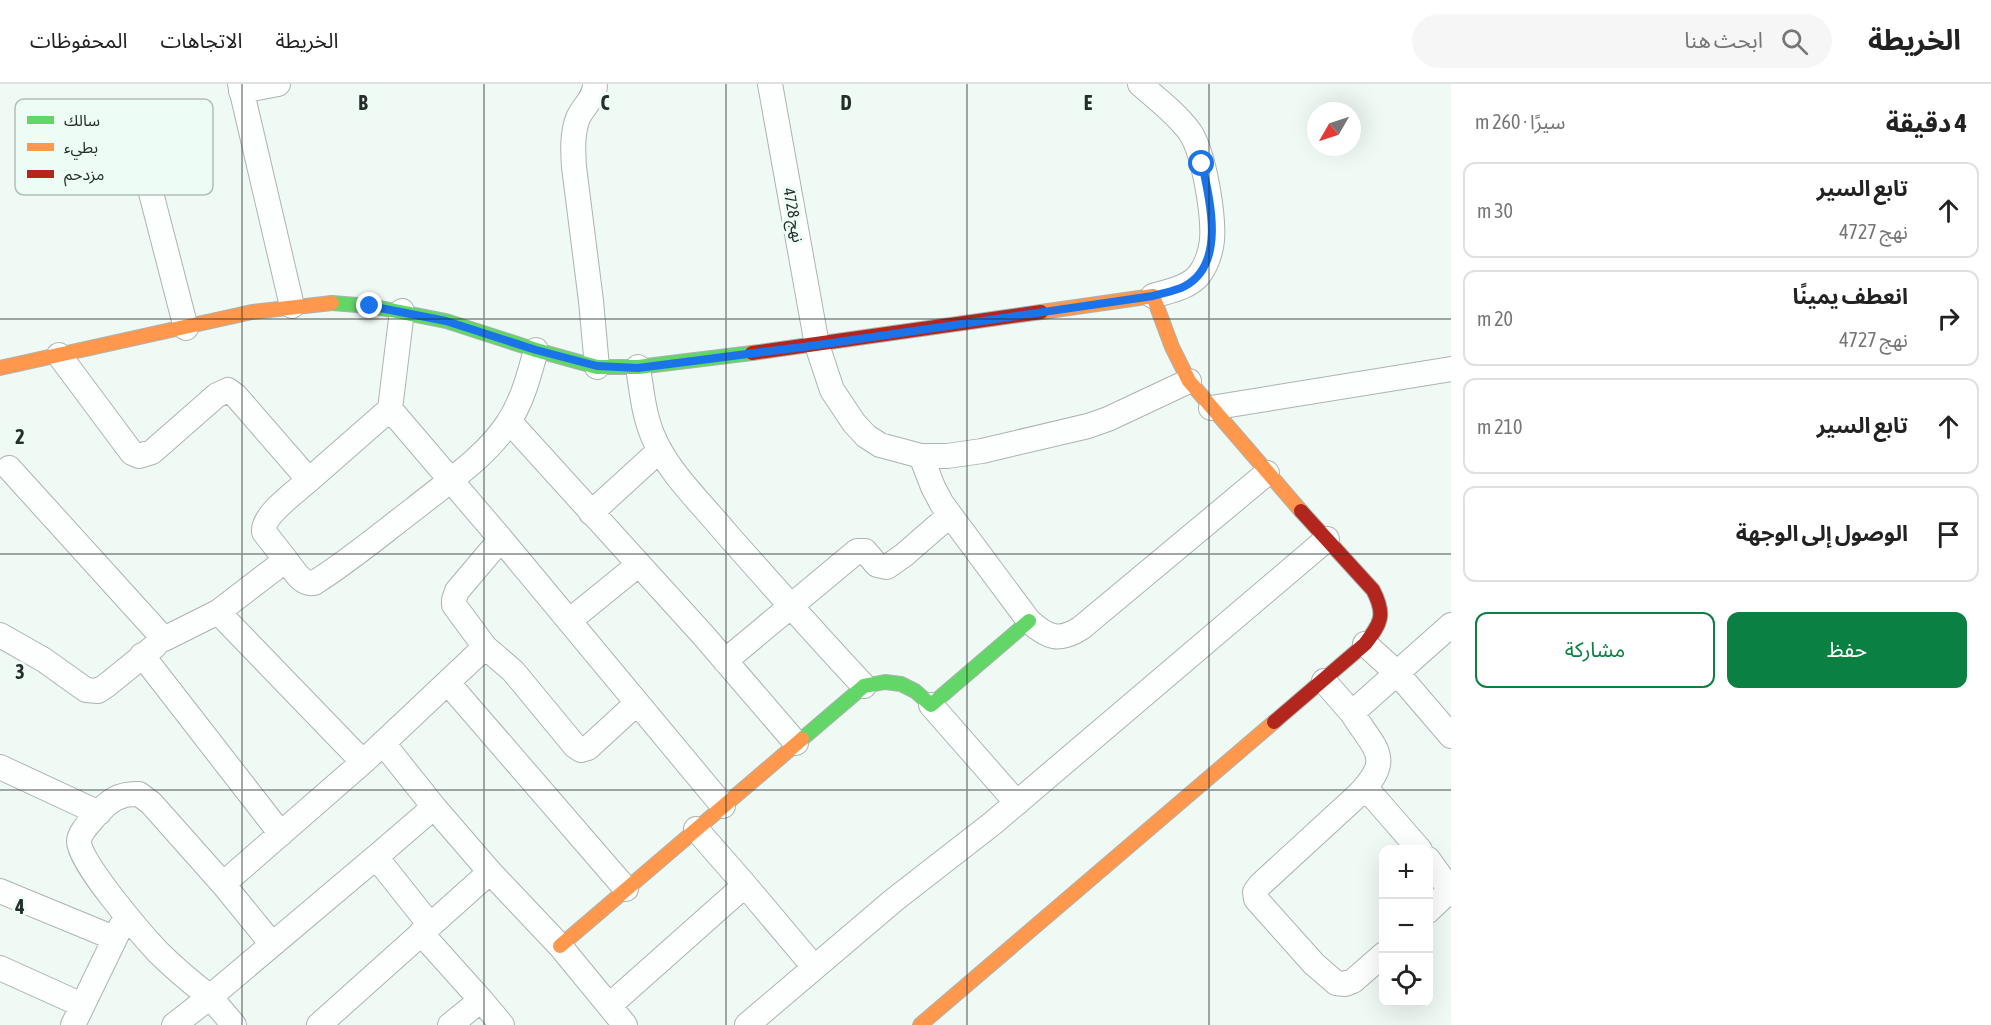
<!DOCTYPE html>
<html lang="ar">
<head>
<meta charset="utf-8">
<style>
  body { margin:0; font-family:"Asap Condensed","Noto Sans Arabic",sans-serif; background:#f6f6f6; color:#222; direction:rtl }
  .controls { position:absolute; right:18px; bottom:18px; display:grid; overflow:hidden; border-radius:12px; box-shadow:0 6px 24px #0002 }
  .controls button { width:54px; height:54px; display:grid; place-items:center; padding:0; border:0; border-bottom:2px solid #e0e0e0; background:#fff; color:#222; font:30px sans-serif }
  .compass { position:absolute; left:1307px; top:18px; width:54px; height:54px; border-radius:50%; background:#fff; box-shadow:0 6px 24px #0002; rotate:231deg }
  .stop { position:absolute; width:18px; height:18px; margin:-14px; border:4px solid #1a73e8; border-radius:50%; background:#fff }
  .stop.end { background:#1a73e8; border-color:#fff; box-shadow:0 2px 6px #0008 }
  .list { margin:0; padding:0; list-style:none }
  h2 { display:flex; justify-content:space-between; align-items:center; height:78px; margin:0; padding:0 24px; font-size:26px }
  h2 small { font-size:20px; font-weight:400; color:#767676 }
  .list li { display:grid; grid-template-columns:39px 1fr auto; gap:18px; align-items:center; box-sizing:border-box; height:96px; margin:0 12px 12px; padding:0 12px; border:2px solid #e0e0e0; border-radius:12px }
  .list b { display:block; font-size:22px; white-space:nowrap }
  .list p { margin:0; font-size:20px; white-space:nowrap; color:#767676 }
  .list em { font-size:20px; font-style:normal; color:#767676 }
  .actions { display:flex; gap:12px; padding:18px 24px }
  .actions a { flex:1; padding:14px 0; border:2px solid #0b8043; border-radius:12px; text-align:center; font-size:21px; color:#0b8043 }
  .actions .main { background:#0b8043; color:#fff }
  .icon { flex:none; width:33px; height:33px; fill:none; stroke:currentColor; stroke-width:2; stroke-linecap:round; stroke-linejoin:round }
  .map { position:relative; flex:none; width:1451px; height:941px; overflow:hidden; direction:ltr }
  header { display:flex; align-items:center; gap:36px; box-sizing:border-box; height:84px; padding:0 30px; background:#fff; border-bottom:2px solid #e0e0e0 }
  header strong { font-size:28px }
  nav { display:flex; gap:33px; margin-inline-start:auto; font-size:21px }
  .search { width:420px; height:54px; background:#f6f6f6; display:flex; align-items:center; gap:15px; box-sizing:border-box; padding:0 21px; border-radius:33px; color:#767676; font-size:22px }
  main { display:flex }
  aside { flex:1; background:#fff }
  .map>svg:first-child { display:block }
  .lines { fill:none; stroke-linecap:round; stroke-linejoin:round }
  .street-casing { stroke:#acb3b0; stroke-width:26 }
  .fast-casing { stroke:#acb3b0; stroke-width:16 }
  .slow-casing { stroke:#acb3b0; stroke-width:16 }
  .jam-casing { stroke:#acb3b0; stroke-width:16 }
  .street { stroke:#fdfefe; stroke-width:24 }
  .fast { stroke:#63d668; stroke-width:14 }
  .slow { stroke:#ff974d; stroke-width:14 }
  .jam { stroke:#b3261e; stroke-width:14 }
  .route { stroke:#1a73e8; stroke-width:8 }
  .grid { fill:none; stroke:#272d2b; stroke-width:1.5; stroke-opacity:0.55 }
  .labels { text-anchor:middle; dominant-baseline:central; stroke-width:6; stroke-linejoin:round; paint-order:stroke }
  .street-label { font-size:16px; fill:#272d2b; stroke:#edfdf6 }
  .key { fill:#edfdf6; stroke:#b2bfb9; stroke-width:1.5 }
  .key-label { font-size:16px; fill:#272d2b }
  .grid-label { font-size:20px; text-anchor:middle; font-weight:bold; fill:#272d2b; stroke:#edfdf6; stroke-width:6; stroke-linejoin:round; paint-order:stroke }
</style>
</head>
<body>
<header>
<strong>الخريطة</strong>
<div class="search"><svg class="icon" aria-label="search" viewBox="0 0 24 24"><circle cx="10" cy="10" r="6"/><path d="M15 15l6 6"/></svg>ابحث هنا</div>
<nav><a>الخريطة</a><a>الاتجاهات</a><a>المحفوظات</a></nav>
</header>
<main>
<aside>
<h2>4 دقيقة<small>سيرًا · 260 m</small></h2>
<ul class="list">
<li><svg class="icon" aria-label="ahead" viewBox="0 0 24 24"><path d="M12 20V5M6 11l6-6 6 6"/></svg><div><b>تابع السير</b><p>نهج 4727</p></div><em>30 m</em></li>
<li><svg class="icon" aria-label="right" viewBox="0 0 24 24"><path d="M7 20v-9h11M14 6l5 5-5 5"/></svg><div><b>انعطف يمينًا</b><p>نهج 4727</p></div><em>20 m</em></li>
<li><svg class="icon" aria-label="ahead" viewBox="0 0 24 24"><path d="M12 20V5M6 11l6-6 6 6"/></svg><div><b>تابع السير</b></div><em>210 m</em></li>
<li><svg class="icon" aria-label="arrive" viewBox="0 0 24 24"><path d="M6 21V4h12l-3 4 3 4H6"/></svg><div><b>الوصول إلى الوجهة</b></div></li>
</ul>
<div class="actions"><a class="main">حفظ</a><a>مشاركة</a></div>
</aside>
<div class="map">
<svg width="1451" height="941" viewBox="0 0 1451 941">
  <rect width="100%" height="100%" fill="#f0faf5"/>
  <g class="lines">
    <defs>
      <path id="street" d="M240,0L292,222
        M595,0C595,15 583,22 578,34C572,49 573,67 574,83L591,217L597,283
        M770,0L817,261L832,306L854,339L866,352L880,361L921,372H947L982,367L1088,342L1108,335L1189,297
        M1140,0C1157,15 1176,29 1190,48C1204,69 1214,131 1212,156C1211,168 1206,182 1199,191C1188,204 1169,207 1153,212
        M241,7L278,0
        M150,105L186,244
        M59,271L132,369L139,372L152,368L217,311L228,306L236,312L309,396L390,325L402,227
        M638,283C642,309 644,335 656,359C673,393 702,420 726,449C772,501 817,552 864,602
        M1211,324L1451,285
        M390,325L501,455L723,722
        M509,337L704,552L796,659
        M921,372L933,403L942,420L1029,537C1048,554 1059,558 1081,544L1267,389
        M9,384L164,555L218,528L286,476L264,448C262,431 297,407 309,396
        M591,429L660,366
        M286,476C294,486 301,501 314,499C349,477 381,450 414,425C446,399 485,374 508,339C523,316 529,291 536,266
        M218,528L363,678L485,563L454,521V516L457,507L501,455
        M569,537L638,481
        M0,551L44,576L86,606L98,607L107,601L155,562
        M1365,560L1397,589L1451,652
        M485,563L513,587L575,662L581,666L588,664L637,619
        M142,571L281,750
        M725,577L857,467H865L877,481L887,483L904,471L950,431
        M1324,597L1352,629L1451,541
        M448,599L626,805
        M931,621L1017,719
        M1352,629C1376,667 1394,674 1358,711L1260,801L1255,808L1256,815L1314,880L1336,899L1345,900L1353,897L1384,870
        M383,659L434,723L490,788L560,862L625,941
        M0,683L99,729
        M1365,703L1420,766
        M376,773L434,723
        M1428,775L1448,803L1446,810L1428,827
        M745,801L814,883
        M0,807L114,854
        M421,849L481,916
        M272,860L223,800L363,678
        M0,884L82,921
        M610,921L745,801L696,745
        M73,941L121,842
        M174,941L210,913C192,899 174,884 158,868C143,852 77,776 79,757C80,747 90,739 96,731C109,717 119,709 139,710L151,719L223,800
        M234,941L210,913L376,773L430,841
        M319,941L490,788
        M450,941L481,916L502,941
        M747,941L894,816L993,739L1327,455"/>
      <path id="fast" d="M332,219L370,222L446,237L536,266L597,283H638L752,269
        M802,655L864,602L885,598L901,600L915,607L931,621L1029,537"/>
      <path id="slow" d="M1041,228L1153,212L1172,263L1189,297L1301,427
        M0,284L252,228L332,219
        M560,862L802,655
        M920,941L1274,638"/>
      <path id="jam" d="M752,269L1041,228
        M1274,638L1365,560C1381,539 1386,531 1373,506L1301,427"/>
    </defs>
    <use href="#street" class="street-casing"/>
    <use href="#fast" class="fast-casing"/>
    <use href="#slow" class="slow-casing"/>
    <use href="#jam" class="jam-casing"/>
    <use href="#street" class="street"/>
    <use href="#fast" class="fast"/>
    <use href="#slow" class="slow"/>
    <use href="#jam" class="jam"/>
  </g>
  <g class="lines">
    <path class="route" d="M370,222L446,237L536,266L597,282L638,284L818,261L1153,212C1163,209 1176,207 1185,202C1226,180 1210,116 1202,80"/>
  </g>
  <path class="grid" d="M242,0V941M484,0V941M726,0V941M967,0V941M1209,0V941M0,235H1451M0,470H1451M0,706H1451"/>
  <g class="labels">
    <g class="street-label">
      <text transform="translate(794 131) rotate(80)">نهج 4728</text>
    </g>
  </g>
  <rect x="15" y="15" width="198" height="96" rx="9" class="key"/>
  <rect x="27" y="32" width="27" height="8" fill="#63d668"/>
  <rect x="27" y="59" width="27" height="8" fill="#ff974d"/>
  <rect x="27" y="86" width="27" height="8" fill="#b3261e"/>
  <g class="key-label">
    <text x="64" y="42">سالك</text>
    <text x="64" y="69">بطيء</text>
    <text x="64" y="96">مزدحم</text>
  </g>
  <g class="grid-label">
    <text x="363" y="26">B</text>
    <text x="605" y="26">C</text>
    <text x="846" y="26">D</text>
    <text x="1088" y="26">E</text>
    <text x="20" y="360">2</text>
    <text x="20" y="595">3</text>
    <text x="20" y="830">4</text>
  </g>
</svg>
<div class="controls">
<button>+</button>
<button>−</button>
<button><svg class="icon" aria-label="locate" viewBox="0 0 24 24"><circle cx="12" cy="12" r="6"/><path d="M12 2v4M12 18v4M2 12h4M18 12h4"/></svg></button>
</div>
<svg class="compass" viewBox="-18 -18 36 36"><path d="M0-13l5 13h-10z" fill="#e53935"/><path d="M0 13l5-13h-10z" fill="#767676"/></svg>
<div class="stop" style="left:1202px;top:80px"></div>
<div class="stop end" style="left:370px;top:222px"></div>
</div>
</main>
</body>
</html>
